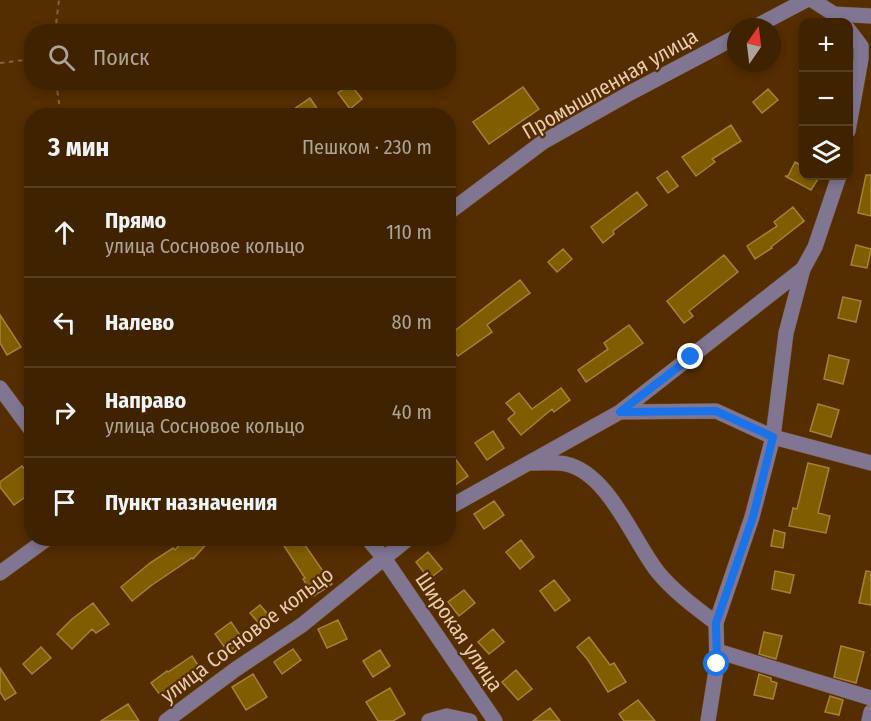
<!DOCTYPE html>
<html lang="ru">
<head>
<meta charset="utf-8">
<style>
  body { margin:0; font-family:"Fira Sans Condensed",sans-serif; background:#4a2f0f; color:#f1f3f6 }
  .controls { position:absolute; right:18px; top:18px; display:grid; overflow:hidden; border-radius:12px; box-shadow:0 3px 9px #0003 }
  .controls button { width:54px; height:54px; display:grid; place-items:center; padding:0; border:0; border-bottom:2px solid #583f22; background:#3f2200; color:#f1f3f6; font:30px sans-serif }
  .compass { position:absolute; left:727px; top:18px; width:54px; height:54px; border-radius:50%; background:#3f2200; box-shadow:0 3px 9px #0003; rotate:14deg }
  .stop { position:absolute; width:18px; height:18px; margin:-14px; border:4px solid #1a73e8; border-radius:50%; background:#fff }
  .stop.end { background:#1a73e8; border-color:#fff; box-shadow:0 2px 6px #0008 }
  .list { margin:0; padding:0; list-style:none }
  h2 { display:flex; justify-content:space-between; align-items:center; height:78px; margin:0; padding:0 24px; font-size:26px }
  h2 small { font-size:20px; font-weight:400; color:#ada499 }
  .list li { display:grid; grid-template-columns:39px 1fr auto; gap:18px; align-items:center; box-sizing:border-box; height:90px; padding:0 24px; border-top:2px solid #583f22 }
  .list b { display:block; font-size:22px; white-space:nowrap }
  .list p { margin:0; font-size:20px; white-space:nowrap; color:#ada499 }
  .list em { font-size:20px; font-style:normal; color:#ada499 }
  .icon { flex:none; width:33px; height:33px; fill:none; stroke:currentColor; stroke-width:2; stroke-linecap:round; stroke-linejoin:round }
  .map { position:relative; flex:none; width:871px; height:721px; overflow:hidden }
  .search { position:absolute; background:#3f2200; box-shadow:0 3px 9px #0003; left:24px; top:24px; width:432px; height:66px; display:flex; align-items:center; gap:15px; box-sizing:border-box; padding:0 21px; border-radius:24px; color:#ada499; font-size:22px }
  .panel { position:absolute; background:#3f2200; box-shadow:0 3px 9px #0003; left:24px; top:108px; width:432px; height:438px; border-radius:24px }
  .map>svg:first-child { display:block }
  .building { fill:#805d01; stroke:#a4813b; stroke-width:1.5 }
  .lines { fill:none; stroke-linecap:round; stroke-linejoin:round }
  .minor-casing { stroke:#6f4920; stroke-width:16 }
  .path { stroke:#85613a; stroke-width:2; stroke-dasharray:4.5 4.5; stroke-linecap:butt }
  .minor { stroke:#817692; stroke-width:15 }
  .route { stroke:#1a73e8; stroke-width:8 }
  .labels { text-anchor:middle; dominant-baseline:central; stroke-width:4.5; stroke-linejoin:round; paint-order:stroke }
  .street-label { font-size:21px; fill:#e9cbb1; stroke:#542d00 }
</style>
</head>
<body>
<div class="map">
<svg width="871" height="721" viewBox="0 0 871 721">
  <rect width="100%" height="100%" fill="#542d00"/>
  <path class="building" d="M350,84L362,99L350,109L338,93Z
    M523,87L539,109L489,144L473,122Z
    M768,89L778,100L762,113L753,102Z
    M310,98L322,116H284Z
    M731,125L741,141L712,159L715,162L696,176L682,157Z
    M795,162L804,167V176H820L811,190L785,176H788Z
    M667,171L678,186L668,193L657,178Z
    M866,175H871V216L858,213Z
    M637,192L647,205L613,231L614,234L603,243L591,227Z
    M793,207L804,221L771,247L772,248L755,259L747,246L777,226L774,222Z
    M856,245L871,249L867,268L851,265Z
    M563,249L572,259L557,272L548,262Z
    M724,255L738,272L689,311L693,316L684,323L667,301Z
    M520,280L530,293L487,325L492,332L458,356L448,344V336Z
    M843,297L861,301L856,322L838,318Z
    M0,315L21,347L7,355L0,343Z
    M629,325L643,343L586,382L578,370L608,349L604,343Z
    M829,355L849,360L843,384L824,379Z
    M561,388L570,400L554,412L552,409L521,435L508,419L515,413L506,403L519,393L532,409Z
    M818,404L839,410L831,437L810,431Z
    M493,431L504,448L487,460L475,443Z
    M448,449L468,476L448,490Z
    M808,463L829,468L818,513L830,516L826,533L789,526L793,508L797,509Z
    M22,466L32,478V492L14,505L0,487V482Z
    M494,501L504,515L484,529L474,514Z
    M774,530L785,533L783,548L771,546Z
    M186,538H212L193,559L192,558L152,585L132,601L121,587L150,563L173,548L175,550Z
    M294,538H300L332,584L314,596L303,579L305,578L284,546Z
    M521,540L534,557L520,569L506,552Z
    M428,552L442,569L429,579L416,562Z
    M775,571L794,575L790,593L772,589Z
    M866,571L871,572V605L859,603Z
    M554,580L570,600L555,611L540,591Z
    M464,590L475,603L459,616L448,602Z
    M93,603L109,624L96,633L92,629L72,649L57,634L72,619Z
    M260,605L272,619L262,627L250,613Z
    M338,620L347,639L327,648L318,629Z
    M231,622L244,641L228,652L215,634Z
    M493,629L504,642L489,654L478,642Z
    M764,632L782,636L776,659L759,654Z
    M589,637L610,665L614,663L626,682L608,692L588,660L577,647Z
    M841,646L864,652L856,683L834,677Z
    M41,647L51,658L32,674L23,664Z
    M293,649L301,660L282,674L274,662Z
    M380,650L390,666L373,677L363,661Z
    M192,656L203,673L190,681L187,676L161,696L151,683L167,671L168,672Z
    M0,668L16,693L5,700L0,692Z
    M516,670L532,689L518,700L502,682Z
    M253,674L267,697L246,710L232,687Z
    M759,674L771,678V681L777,683L773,699L754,695Z
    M390,688L405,714L393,721H378L366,702Z
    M830,696L843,700L839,715L825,712Z
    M638,700L655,721H624L619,714Z
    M128,704L139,721H101Z
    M550,708L560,721H533Z"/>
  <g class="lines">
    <defs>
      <path id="minor" d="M812,0L834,14L842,22
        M834,14L871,16
        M755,27L806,0
        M848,29L861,46V59L848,131
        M448,213L543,142L630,93L736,37
        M0,388L32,431
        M620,412L716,411L773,437L871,463
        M529,463C541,463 555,462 566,464C608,473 633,540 657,571C673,591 696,608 716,623
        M448,508L620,412L803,269L815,247L839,176
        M367,538L384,558L495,721
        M0,573L48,538
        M717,651L871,698
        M166,721L236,669L302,625L409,538
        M429,721L447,716L470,721
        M708,721L717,664L716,623L752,517L773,437L786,333L803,269
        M869,721L871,712"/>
    </defs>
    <use href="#minor" class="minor-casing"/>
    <path class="path" d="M55,32L59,0
      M0,63L32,59
      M56,82L61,116"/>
    <use href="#minor" class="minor"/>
  </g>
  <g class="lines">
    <path class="route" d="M691,357L620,412L716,411L773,437L753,517L716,623L717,664"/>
  </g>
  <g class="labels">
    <g class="street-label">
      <text transform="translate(610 84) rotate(-30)">Промышленная улица</text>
      <text transform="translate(459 632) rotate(56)">Широкая улица</text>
      <text transform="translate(247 635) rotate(-37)">улица Сосновое кольцо</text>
    </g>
  </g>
</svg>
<div class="controls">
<button>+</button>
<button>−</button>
<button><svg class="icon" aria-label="layers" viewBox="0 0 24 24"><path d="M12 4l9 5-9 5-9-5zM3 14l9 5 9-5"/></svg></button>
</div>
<svg class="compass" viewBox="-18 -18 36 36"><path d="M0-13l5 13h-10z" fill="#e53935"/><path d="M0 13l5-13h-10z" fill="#ada499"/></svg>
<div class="stop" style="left:717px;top:664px"></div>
<div class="stop end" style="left:691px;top:357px"></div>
<div class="search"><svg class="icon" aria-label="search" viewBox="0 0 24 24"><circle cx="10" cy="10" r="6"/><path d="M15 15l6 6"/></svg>Поиск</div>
<section class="panel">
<h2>3 мин<small>Пешком · 230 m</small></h2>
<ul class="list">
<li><svg class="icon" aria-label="ahead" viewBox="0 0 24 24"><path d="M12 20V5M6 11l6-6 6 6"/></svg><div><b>Прямо</b><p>улица Сосновое кольцо</p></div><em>110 m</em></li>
<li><svg class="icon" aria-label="left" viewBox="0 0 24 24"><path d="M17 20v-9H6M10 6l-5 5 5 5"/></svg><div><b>Налево</b></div><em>80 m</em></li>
<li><svg class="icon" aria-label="right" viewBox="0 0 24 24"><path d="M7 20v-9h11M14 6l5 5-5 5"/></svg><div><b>Направо</b><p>улица Сосновое кольцо</p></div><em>40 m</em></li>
<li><svg class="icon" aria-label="arrive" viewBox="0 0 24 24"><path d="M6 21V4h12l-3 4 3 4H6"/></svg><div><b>Пункт назначения</b></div></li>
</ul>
</section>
</div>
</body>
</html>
